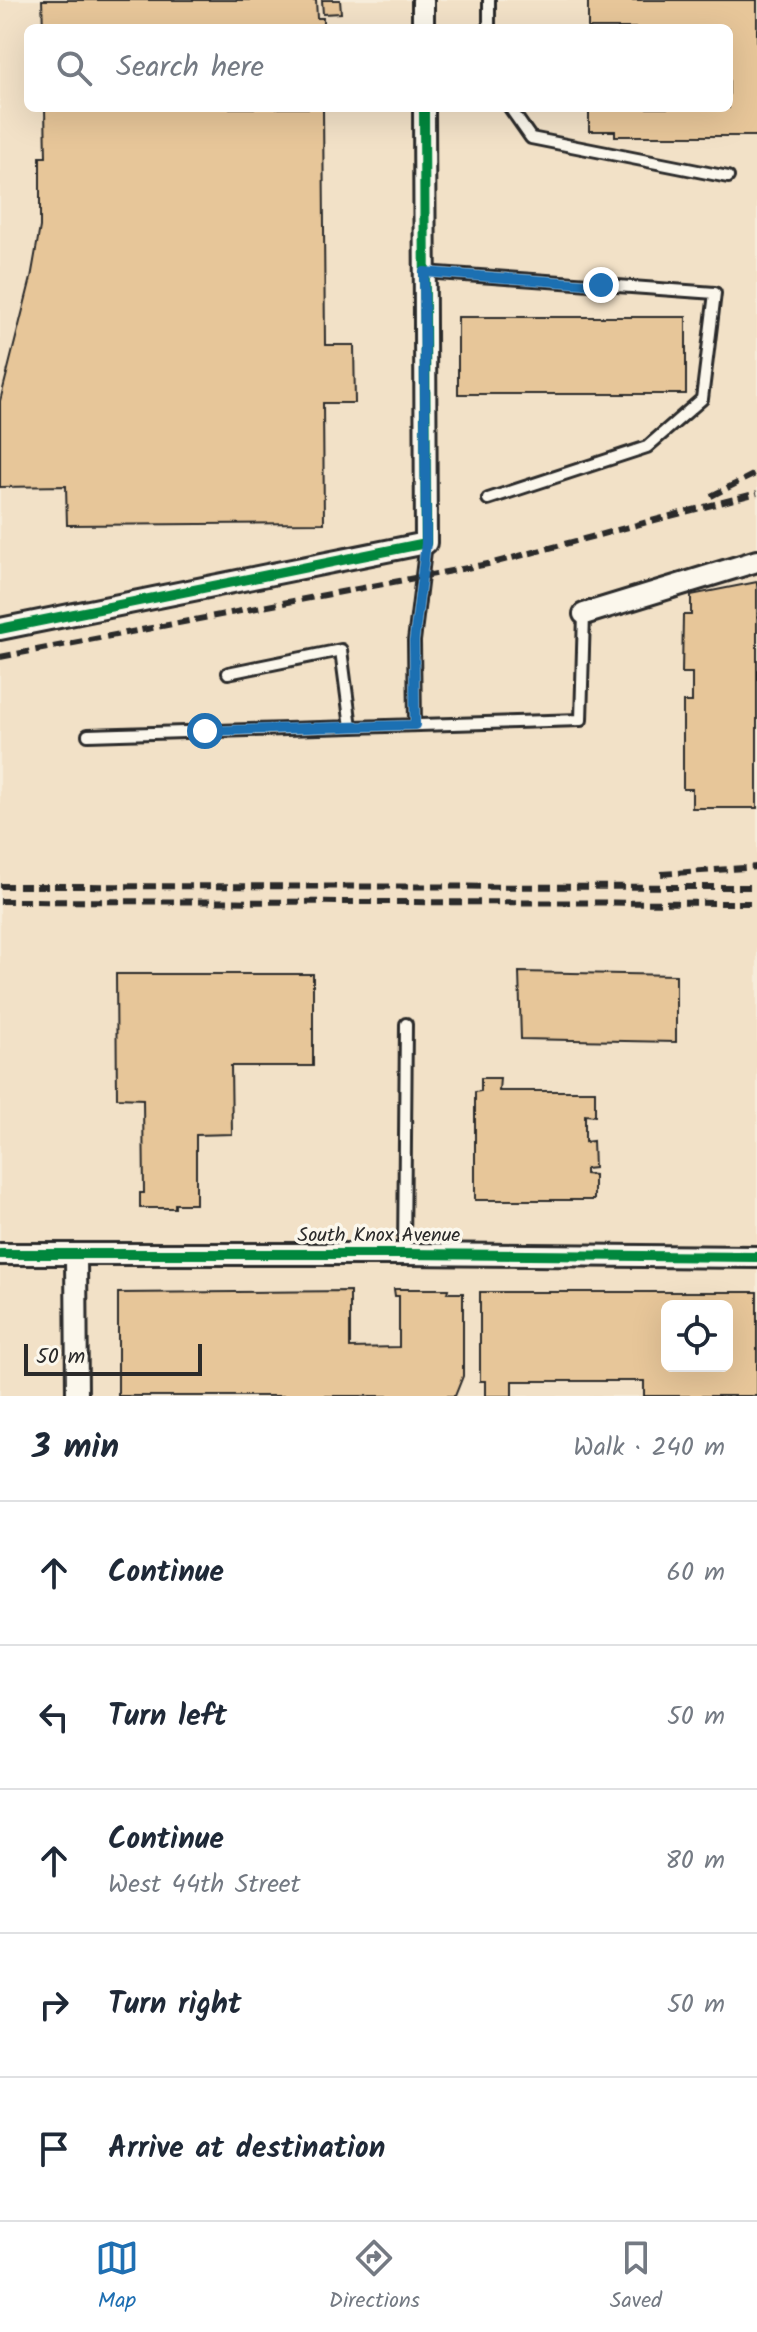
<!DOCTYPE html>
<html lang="en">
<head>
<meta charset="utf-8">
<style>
  body { margin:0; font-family:Kalam,sans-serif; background:#f2f2f3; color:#1f2937 }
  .controls { position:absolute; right:24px; bottom:24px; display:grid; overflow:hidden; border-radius:12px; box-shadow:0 8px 32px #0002 }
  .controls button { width:72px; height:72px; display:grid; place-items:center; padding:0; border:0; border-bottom:2px solid #e0e1e3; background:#fff; color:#1f2937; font:40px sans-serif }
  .scale { position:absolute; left:24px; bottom:20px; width:178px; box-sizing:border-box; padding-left:8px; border:4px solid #2b2b2b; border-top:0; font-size:22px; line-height:28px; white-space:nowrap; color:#2b2b2b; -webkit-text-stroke:6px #fbf7ec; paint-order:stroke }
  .stop { position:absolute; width:24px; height:24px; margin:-18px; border:6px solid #1f6fb2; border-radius:50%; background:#fff }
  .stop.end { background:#1f6fb2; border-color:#fff; box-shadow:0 2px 8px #0008 }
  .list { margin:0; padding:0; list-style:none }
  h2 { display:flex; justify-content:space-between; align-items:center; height:104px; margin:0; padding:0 32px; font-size:34px }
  h2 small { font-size:26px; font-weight:400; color:#747a83 }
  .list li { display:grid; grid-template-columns:52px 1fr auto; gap:24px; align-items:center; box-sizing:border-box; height:144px; padding:0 32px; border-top:2px solid #e0e1e3 }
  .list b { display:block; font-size:30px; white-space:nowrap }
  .list p { margin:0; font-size:26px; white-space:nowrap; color:#747a83 }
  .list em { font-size:26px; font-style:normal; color:#747a83 }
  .icon { flex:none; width:44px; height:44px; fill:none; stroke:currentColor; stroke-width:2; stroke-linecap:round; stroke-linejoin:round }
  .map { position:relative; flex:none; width:757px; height:1396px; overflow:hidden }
  .search { position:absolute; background:#fff; box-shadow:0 8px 32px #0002; left:24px; right:24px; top:24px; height:88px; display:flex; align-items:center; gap:20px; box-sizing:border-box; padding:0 28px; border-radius:12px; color:#747a83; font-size:30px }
  .sheet { height:824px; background:#fff }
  nav { display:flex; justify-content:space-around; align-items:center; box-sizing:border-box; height:112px; border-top:2px solid #e0e1e3; background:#fff; font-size:22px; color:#747a83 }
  nav a { display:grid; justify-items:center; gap:4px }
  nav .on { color:#1f6fb2 }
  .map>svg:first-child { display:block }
  .built { fill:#f2e1c7; fill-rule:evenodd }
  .building { fill:#e7c699; stroke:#2b2b2b; stroke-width:2; fill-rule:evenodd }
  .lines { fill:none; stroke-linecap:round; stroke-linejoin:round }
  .service-casing { stroke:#2b2b2b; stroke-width:16 }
  .minor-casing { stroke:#2b2b2b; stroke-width:26 }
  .service { stroke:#fbf7ec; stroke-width:10 }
  .minor { stroke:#fbf7ec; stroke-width:20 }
  .rail { stroke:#2b2b2b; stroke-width:6; stroke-dasharray:12 6; stroke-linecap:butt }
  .cycleway-casing { stroke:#fbf7ec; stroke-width:15 }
  .cycleway { stroke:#00873e; stroke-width:10 }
  .route { stroke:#1f6fb2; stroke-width:10 }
  .labels { text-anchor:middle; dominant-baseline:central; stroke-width:7; stroke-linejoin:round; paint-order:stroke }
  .street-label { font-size:20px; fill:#2b2b2b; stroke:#fbf7ec }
</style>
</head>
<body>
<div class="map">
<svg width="757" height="1396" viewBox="0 0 757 1396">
  <rect width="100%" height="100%" fill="#f7eddb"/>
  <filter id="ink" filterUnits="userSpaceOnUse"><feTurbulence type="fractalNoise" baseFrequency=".0125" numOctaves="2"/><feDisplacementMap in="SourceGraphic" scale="16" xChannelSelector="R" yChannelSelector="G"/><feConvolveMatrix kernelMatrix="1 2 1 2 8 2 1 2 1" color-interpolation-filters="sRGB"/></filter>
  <g filter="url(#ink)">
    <path class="built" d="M0,0H757V1396H0ZM28,28H729V108H28ZM667,1306H727V1366H667Z"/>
    <path class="building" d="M42,0H316L317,18H323V28H43Z
      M322,0H340L341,13L323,14Z
      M588,0H757V136H615V131H589V108H729V28H588Z
      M45,108H323L325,345H354L355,403H323L324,523L67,525L66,486L0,487V401L31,278L40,227V157H46Z
      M458,317H686V394H458Z
      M757,582V808H692V789H683V702H692V673H682L683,615H691V595Z
      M519,972L676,975V1042L521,1039Z
      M116,974H313V1066H231L232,1134L196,1135V1204H175V1208H140V1193H144L143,1099L117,1098Z
      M481,1078H500L499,1091H595V1116L585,1115V1142L593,1141L594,1168L585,1169V1174L594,1175V1200H475V1092L481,1091Z
      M394,1289H448L447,1293H463V1376L455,1396H118V1293L350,1291V1348L399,1347V1296H395Z
      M480,1292H757V1396H644V1381H512V1396H485V1381H480ZM667,1306H727V1366H667Z"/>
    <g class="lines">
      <defs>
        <path id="service" d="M489,0V28
          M510,108L531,138L728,177
          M424,272L715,293L702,399L647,447L488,499
          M228,673L341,650L351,727
          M415,725L414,641L426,543
          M88,735L581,720L584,614
          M404,1254L406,1024"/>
        <path id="minor" d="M423,0V28
          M584,614L757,561
          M0,629L426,543L424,108
          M0,1254H404L757,1257
          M76,1254L77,1396"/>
      </defs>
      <use href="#service" class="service-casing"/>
      <use href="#minor" class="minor-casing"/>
      <use href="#service" class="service"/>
      <use href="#minor" class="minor"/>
      <path class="rail" d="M711,496L757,473
        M0,657L493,563L757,493
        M661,874L757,867
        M0,886L757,887
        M0,901L757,903"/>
      <defs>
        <path id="cycleway" d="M0,629L426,543L424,108
          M0,1254H404L757,1257"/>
      </defs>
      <use href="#cycleway" class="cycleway-casing"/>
      <use href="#cycleway" class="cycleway"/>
    </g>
  </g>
  <g class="lines" filter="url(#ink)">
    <path class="route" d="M205,731L415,725L414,641L426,543L424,272L601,285"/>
  </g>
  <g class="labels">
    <g class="street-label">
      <text x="379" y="1236">South Knox Avenue</text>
    </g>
  </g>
</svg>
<div class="controls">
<button><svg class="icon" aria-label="locate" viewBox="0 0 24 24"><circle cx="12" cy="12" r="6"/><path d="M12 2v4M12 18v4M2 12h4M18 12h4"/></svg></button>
</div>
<div class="scale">50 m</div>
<div class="stop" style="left:205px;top:731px"></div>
<div class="stop end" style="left:601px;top:285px"></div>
<div class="search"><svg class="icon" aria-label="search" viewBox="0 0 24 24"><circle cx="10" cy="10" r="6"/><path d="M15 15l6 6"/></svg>Search here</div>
</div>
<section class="sheet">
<h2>3 min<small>Walk · 240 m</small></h2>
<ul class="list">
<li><svg class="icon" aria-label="ahead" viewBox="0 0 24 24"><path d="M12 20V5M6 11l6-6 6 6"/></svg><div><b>Continue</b></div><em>60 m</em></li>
<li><svg class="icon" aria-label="left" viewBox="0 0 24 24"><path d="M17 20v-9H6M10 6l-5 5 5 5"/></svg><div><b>Turn left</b></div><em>50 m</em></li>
<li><svg class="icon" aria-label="ahead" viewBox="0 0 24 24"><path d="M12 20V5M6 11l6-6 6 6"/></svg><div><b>Continue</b><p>West 44th Street</p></div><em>80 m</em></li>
<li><svg class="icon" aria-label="right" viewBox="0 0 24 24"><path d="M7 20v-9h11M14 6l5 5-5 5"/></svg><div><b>Turn right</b></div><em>50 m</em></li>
<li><svg class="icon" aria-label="arrive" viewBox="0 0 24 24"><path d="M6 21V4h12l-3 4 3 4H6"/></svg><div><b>Arrive at destination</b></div></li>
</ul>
</section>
<nav>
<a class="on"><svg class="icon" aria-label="map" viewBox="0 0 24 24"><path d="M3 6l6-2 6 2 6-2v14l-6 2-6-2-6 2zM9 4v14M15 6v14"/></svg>Map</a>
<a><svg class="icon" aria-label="directions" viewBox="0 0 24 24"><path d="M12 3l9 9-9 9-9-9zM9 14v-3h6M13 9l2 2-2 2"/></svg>Directions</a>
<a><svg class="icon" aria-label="saved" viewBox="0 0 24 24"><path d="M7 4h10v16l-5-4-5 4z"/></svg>Saved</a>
</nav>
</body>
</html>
